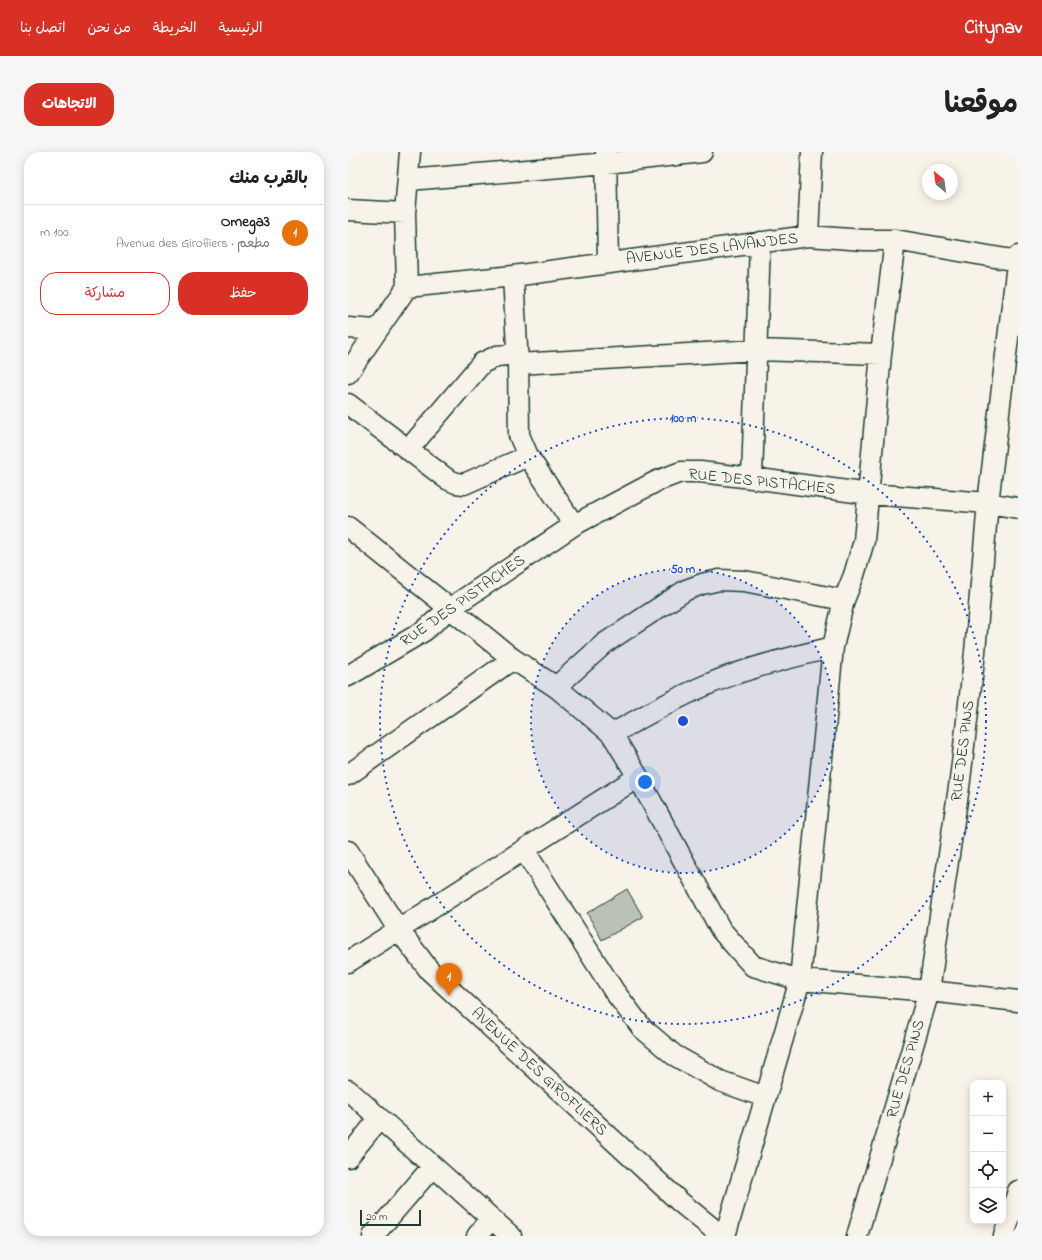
<!DOCTYPE html>
<html lang="ar">
<head>
<meta charset="utf-8">
<style>
  body { margin:0; font-family:"Indie Flower","Playpen Sans Arabic",sans-serif; background:#f6f6f6; color:#222; direction:rtl }
  .controls { position:absolute; right:12px; bottom:12px; display:grid; overflow:hidden; border-radius:8px; box-shadow:0 2px 10px #0003 }
  .controls button { width:36px; height:36px; display:grid; place-items:center; padding:0; border:0; border-bottom:1px solid #e0e0e0; background:#fff; color:#222; font:20px sans-serif }
  .compass { position:absolute; left:574px; top:12px; width:36px; height:36px; border-radius:50%; background:#fff; box-shadow:0 2px 10px #0003; rotate:331deg }
  .scale { position:absolute; left:12px; bottom:10px; width:61px; box-sizing:border-box; padding-left:4px; border:2px solid #1f3d34; border-top:0; font-size:11px; line-height:14px; white-space:nowrap; color:#1f3d34; -webkit-text-stroke:3px #f7f3e8; paint-order:stroke }
  .you { position:absolute; left:297px; top:630px; width:14px; height:14px; margin:-10px; border:3px solid #fff; border-radius:50%; background:#1a73e8; box-shadow:0 0 0 6px #1a73e833 }
  .badge { display:grid; place-items:center; width:26px; height:26px; border-radius:50%; background:#d93025; color:#fff; font-size:13px; font-weight:700 }
  .pin { position:absolute; translate:-50% -33px; filter:drop-shadow(0 1px 2px #0008) }
  .pin::after { content:''; position:absolute; top:21px; width:14px; height:12px; background:inherit; clip-path:polygon(0 0,100% 0,50% 100%) }
  .list { margin:0; padding:0; list-style:none }
  h2 { display:flex; justify-content:space-between; align-items:center; height:52px; margin:0; padding:0 16px; font-size:17px }
  h2 small { font-size:13px; font-weight:400; color:#767676 }
  .list li { display:grid; grid-template-columns:26px 1fr auto; gap:12px; align-items:center; box-sizing:border-box; height:56px; padding:0 16px; border-top:1px solid #e0e0e0 }
  .list b { display:block; font-size:15px; white-space:nowrap }
  .list p { margin:0; font-size:13px; white-space:nowrap; color:#767676 }
  .list em { font-size:13px; font-style:normal; color:#767676 }
  .actions { display:flex; gap:8px; padding:12px 16px }
  .actions a { flex:1; padding:9px 0; border:1px solid #d93025; border-radius:16px; text-align:center; font-size:14px; color:#d93025 }
  .actions .main { background:#d93025; color:#fff }
  .icon { flex:none; width:22px; height:22px; fill:none; stroke:currentColor; stroke-width:2; stroke-linecap:round; stroke-linejoin:round }
  .map { position:relative; flex:none; width:670px; height:1084px; overflow:hidden; direction:ltr; border-radius:16px }
  header { display:flex; align-items:center; gap:24px; box-sizing:border-box; height:56px; padding:0 20px; background:#d93025; color:#fff }
  header strong { font-size:19px }
  nav { display:flex; gap:22px; margin-inline-start:auto; font-size:14px }
  .intro { display:flex; align-items:center; justify-content:space-between; box-sizing:border-box; height:96px; padding:0 24px }
  h1 { margin:0; font-size:28px }
  .button { padding:10px 18px; border-radius:16px; background:#d93025; color:#fff; font-size:14px; font-weight:700 }
  main { display:flex; gap:24px; padding:0 24px }
  aside { flex:1; background:#fff; border-radius:16px; box-shadow:0 2px 10px #0003 }
  .map>svg:first-child { display:block }
  .building { fill:#bbc1b6; stroke:#1f3d34 }
  .lines { fill:none; stroke-linecap:round; stroke-linejoin:round }
  .minor-casing { stroke:#1f3d34; stroke-width:23 }
  .minor { stroke:#f7f3e8; stroke-width:20 }
  .ring { fill:none; stroke:#1d4ed8; stroke-width:2; stroke-dasharray:2 4 }
  .labels { text-anchor:middle; dominant-baseline:central; stroke-width:3; stroke-linejoin:round; paint-order:stroke }
  .street-label { font-size:16px; fill:#1f3d34; stroke:#f7f3e8 }
  .centre { fill:#1d4ed8; stroke:#f7f3e8; stroke-width:2 }
  .ring-label { font-size:12px; text-anchor:middle; font-weight:bold; fill:#1d4ed8; stroke:#f7f3e8; stroke-width:3; stroke-linejoin:round; paint-order:stroke }
</style>
</head>
<body>
<header>
<strong>Citynav</strong>
<nav><a>الرئيسية</a><a>الخريطة</a><a>من نحن</a><a>اتصل بنا</a></nav>
</header>
<div class="intro"><h1>موقعنا</h1><a class="button">الاتجاهات</a></div>
<main>
<div class="map">
<svg width="670" height="1084" viewBox="0 0 670 1084">
  <rect width="100%" height="100%" fill="#f7f3e8"/>
  <filter id="ink" filterUnits="userSpaceOnUse"><feTurbulence type="fractalNoise" baseFrequency=".025" numOctaves="2"/><feDisplacementMap in="SourceGraphic" scale="8" xChannelSelector="R" yChannelSelector="G"/><feConvolveMatrix kernelMatrix="1 2 1 2 8 2 1 2 1" color-interpolation-filters="sRGB"/></filter>
  <g filter="url(#ink)">
    <path class="building" d="M279,737L295,765L254,788L239,761Z"/>
    <g class="lines">
      <defs>
        <path id="minor" d="M258,0L260,111
          M61,28L259,11L354,0
          M0,58L57,61
          M460,84L464,0
          M165,124L170,212L171,283L180,304L226,373
          M59,135L165,124L460,84L516,88H547L670,109
          M59,135L57,61L62,0
          M0,176L28,178
          M170,212L408,198L533,202
          M0,221L59,135
          M0,252L99,327L108,331L116,332L180,304
          M60,298L134,211L149,204L169,202
          M404,326L412,90
          M0,375L165,507L208,535L264,582L290,625L373,778L405,814L452,828L581,839L670,849
          M0,524L76,479L101,457L226,373L309,329L333,320H352L404,326L521,342L640,351L670,356
          M208,535L257,491L338,438L354,432L371,428L396,429L496,448
          M264,582C294,565 324,548 356,534C397,516 442,506 485,495
          M0,623L165,507
          M176,698L266,839L294,876L326,903L372,929L417,945
          M0,699L50,777L82,819L332,1050L374,1084
          M0,810L290,625
          M0,938L163,1084
          M0,1005L31,967
          M25,1084L85,1014
          M129,1084L143,1067
          M377,1084L452,828L485,495L496,448L506,423L516,389L533,202L547,88
          M509,1084L581,839L612,628L627,500L640,351L670,104
          M656,1084L670,1039"/>
      </defs>
      <use href="#minor" class="minor-casing"/>
      <use href="#minor" class="minor"/>
    </g>
  </g>
  <circle cx="335" cy="569" r="152" fill="#1d4ed8" fill-opacity=".12"/>
  <g class="ring">
    <circle cx="335" cy="569" r="152"/>
    <circle cx="335" cy="569" r="303"/>
  </g>
  <g class="labels">
    <g class="street-label">
      <text transform="translate(364 97) rotate(-7)">AVENUE DES LAVANDES</text>
      <text transform="translate(414 330) rotate(6)">RUE DES PISTACHES</text>
      <text transform="translate(115 449) rotate(-35)">RUE DES PISTACHES</text>
      <text transform="translate(615 599) rotate(-83)">RUE DES PINS</text>
      <text transform="translate(558 917) rotate(-74)">RUE DES PINS</text>
      <text transform="translate(191 920) rotate(43)">AVENUE DES GIROFLIERS</text>
    </g>
  </g>
  <circle cx="335" cy="569" r="6" class="centre"/>
  <g class="ring-label">
    <text x="335" y="270">100 m</text>
    <text x="335" y="421">50 m</text>
  </g>
</svg>
<div class="controls">
<button>+</button>
<button>−</button>
<button><svg class="icon" aria-label="locate" viewBox="0 0 24 24"><circle cx="12" cy="12" r="6"/><path d="M12 2v4M12 18v4M2 12h4M18 12h4"/></svg></button>
<button><svg class="icon" aria-label="layers" viewBox="0 0 24 24"><path d="M12 4l9 5-9 5-9-5zM3 14l9 5 9-5"/></svg></button>
</div>
<svg class="compass" viewBox="-18 -18 36 36"><path d="M0-13l5 13h-10z" fill="#e53935"/><path d="M0 13l5-13h-10z" fill="#767676"/></svg>
<div class="scale">20 m</div>
<div class="you"></div>
<div class="pin badge" style="left:101px;top:844px;background:#e8710a">1</div>
</div>
<aside>
<h2>بالقرب منك<small></small></h2>
<ul class="list">
<li><span class="badge" style="background:#e8710a">1</span><div><b>Omega3</b><p>مطعم · Avenue des Girofliers</p></div><em>100 m</em></li>
</ul>
<div class="actions"><a class="main">حفظ</a><a>مشاركة</a></div>
</aside>
</main>
</body>
</html>
